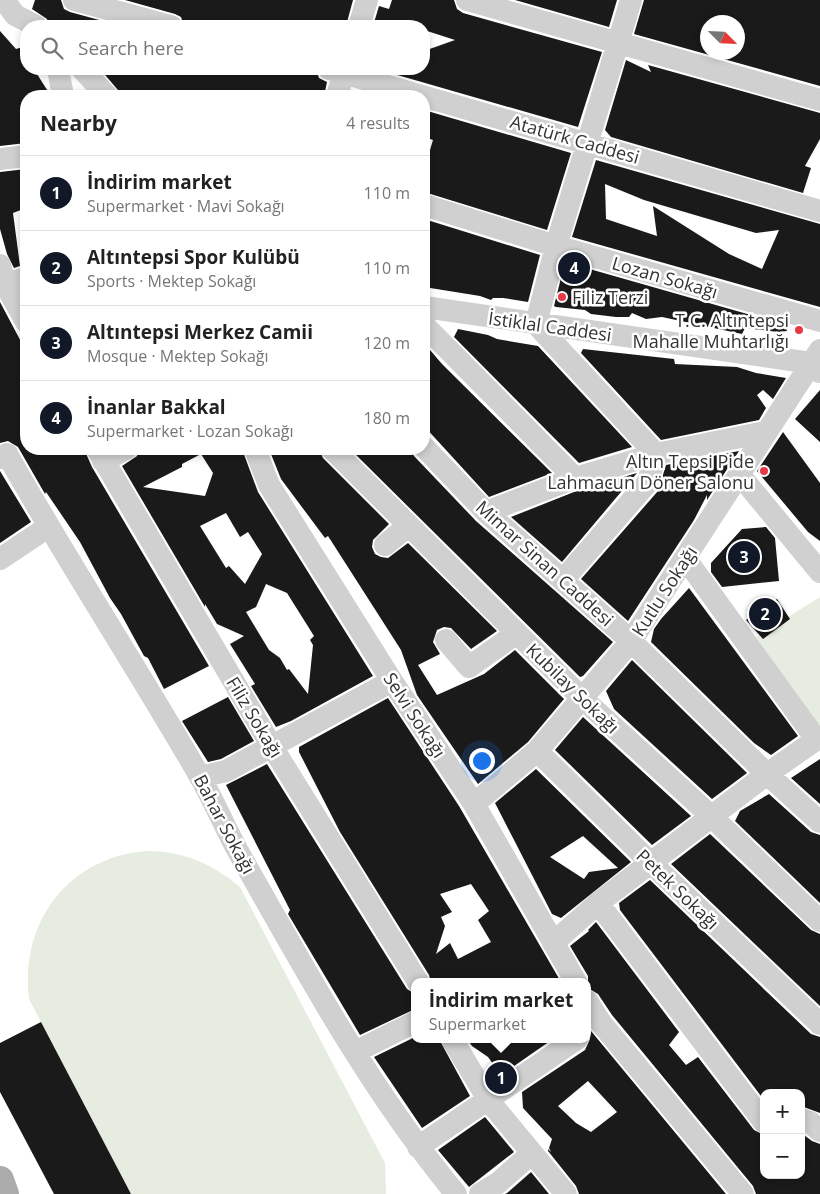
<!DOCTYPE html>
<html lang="en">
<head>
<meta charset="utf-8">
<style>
  body { margin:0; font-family:"Open Sans",sans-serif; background:#f2f2f2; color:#222 }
  .controls { position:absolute; right:15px; bottom:15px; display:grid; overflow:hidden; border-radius:10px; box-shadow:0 2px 8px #0003 }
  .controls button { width:45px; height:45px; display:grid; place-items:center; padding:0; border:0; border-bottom:1px solid #e0e0e0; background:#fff; color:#222; font:25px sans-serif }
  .compass { position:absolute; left:700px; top:15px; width:45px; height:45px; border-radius:50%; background:#fff; box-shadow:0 2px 8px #0003; rotate:114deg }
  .you { position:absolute; left:481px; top:760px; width:18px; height:18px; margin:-12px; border:4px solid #fff; border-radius:50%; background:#1a73e8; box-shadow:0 0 0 8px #1a73e833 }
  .badge { display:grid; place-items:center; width:32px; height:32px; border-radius:50%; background:#111827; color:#fff; font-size:16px; font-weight:700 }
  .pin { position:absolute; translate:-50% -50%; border:2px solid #fff; box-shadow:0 1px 5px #0006 }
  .popup { position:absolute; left:411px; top:978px; width:180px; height:65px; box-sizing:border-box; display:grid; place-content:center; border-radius:10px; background:#fff; filter:drop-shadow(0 1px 4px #0005); font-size:16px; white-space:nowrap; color:#767676 }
  .popup b { font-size:19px; color:#222 }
  .popup::after { content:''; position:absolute; left:50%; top:100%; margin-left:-10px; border:10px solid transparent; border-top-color:#fff }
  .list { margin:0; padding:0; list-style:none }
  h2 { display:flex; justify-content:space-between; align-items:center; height:65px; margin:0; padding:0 20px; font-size:21px }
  h2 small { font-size:16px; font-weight:400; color:#767676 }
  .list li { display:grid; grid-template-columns:32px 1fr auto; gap:15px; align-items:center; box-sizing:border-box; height:75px; padding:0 20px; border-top:1px solid #e0e0e0 }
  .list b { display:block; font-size:19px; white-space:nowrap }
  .list p { margin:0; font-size:16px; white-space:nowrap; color:#767676 }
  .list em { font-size:16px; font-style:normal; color:#767676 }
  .icon { flex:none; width:28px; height:28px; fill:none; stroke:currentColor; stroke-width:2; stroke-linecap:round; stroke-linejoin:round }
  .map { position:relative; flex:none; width:820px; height:1194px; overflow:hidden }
  .search { position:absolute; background:#fff; box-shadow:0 2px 8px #0003; left:20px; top:20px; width:410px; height:55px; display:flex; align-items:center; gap:12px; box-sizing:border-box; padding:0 18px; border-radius:20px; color:#767676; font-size:19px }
  .panel { position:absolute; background:#fff; box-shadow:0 2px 8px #0003; left:20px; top:90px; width:410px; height:365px; border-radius:20px }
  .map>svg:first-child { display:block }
  .green { fill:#e6ecdf }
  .building { fill:#1a1a1a; fill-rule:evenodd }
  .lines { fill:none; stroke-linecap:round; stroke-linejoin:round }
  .minor { stroke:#d0d0d0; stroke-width:22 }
  .major { stroke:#ababab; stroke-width:28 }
  .poi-dot { fill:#e63946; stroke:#fff; stroke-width:2 }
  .labels { text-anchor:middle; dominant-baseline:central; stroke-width:5; stroke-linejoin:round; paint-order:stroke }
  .street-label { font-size:18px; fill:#333; stroke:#fff }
  .poi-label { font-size:18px; fill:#333; stroke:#fff; text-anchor:end }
</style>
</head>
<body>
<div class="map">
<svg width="820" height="1194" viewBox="0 0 820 1194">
  <rect width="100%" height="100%" fill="#fff"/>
  <path class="green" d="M820,597V730L756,637Z
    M147,851C183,851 213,864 240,887L385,1163L386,1194H131L29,999C20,922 68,857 147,851Z"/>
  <path class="building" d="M35,0H61L64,9L70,12L121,26H49L47,19L32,9Z
    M125,0H353L346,26H184L181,17L175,14Z
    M392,0H454L457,9L463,13L602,52L578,127L380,70L424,69V51L455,40L424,30V26H373L379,6L389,9Z
    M515,0H617L609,27Z
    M644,0H820V86L634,34ZM708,22H738V52H708Z
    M0,31L16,49L26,46V69H36L37,74L49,93L50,96H26V143L0,146Z
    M626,60L651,72L648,65L820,113V139L805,166L811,168L803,193L611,137L605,130Z
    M100,69H316L319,78L327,82L324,96H123Z
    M424,110L571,153L547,230L424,192V170L433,140L424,137Z
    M596,160L820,224V307L572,237ZM605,184L644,200L756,233L779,230L762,269L729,254L653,206L657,236L606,219Z
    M26,169V208L13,213L20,266L14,268L7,254L0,229V172Z
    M424,219L540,255L528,302L503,298H493L491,300L480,296L424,287Z
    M565,262L786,325L787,331L778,332L745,328L742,334L662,317L646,319L632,313L629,317H616L591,314L585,310L556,307L554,306Z
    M0,302L26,351V449H84L92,467L209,666L164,689L148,658L144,656L121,614L110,598L80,542L46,492L45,494L18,447L8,441L0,443Z
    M458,329L488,335L497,339L538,346L632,447L579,463L454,337Z
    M424,343L442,364L552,473L489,497L424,426Z
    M583,349L674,359L675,364L737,367L756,373L786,378L773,399L763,390L757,395L766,408L759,420L661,440L581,353Z
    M820,390V442L795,419Z
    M783,432L820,483V541L808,532L757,471Z
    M139,449H242L258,492L373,676L291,721L276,727L251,686L255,684L230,644L244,636L217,624L205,604V607L122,466L137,456ZM201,454L213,473L205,496L143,487L182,467V464ZM226,513L240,537L248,532L262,554L245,584L229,566L226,568L200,526ZM266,584L287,593L314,636L310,640L313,645L308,694L289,669L287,670L280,658L269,650L246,612L256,607Z
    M269,449H319L323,458L389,524L373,540L372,547L375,554L381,557L388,558L408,543L497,631L471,649L451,628L444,627L437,630L433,642L440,654L418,665L437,695L484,674L515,650L564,699L528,742L478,784L417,695L401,650L328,536L325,538L281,479Z
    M350,449H411L414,456L476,521L613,642L583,676L580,677Z
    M739,451L707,500V495L694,520L628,621L581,579L658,491L666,465Z
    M0,471L31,522L0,543Z
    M637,473L562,562L511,517L579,490Z
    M766,527L775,538L779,581L722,587L711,572V563L742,529Z
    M689,588L798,736L771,755L754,743L651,642L654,629L661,619Z
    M777,599L790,619L763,639L746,620Z
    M632,660L747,773L712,799L614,709L606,691Z
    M228,697L254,741L221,759L208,762L182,721Z
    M388,698L459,806L561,982H431L429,975L340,832L299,752V747ZM471,884L489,911L478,920L491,942L458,959L450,943L436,954L445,926L441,917L452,912L440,894Z
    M583,717L691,816L652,845L555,750Z
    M820,759V804L791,778Z
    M267,764L407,989L415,994V1009L360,1035L288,914L290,910L226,785Z
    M536,769L631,862L561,918L552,914L495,803ZM583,836L618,868L589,872L584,879L550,857Z
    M769,794L811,832L820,835V903L735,821L740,811Z
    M710,834L811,930L820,934V1006L671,864Z
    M650,880L811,1034L820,1037V1113L801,1106V1093H764V1100L620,910L619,903Z
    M596,922L679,1032L669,1045L686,1065L698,1057L754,1130L764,1135V1175H801V1133L812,1141L820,1144V1194H756L753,1186L612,1015L598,994L588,988V976L570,946L589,931L588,930Z
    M41,1022L131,1194H54L0,1092V1043Z
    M587,1026L591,1031L726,1194H579L576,1186L548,1151V1149L551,1152L549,1148L552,1139L523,1108L522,1092L585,1050L590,1039ZM588,1081L617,1112L591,1132L576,1123L558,1106Z
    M415,1037V1039H439L470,1096L422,1128L374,1057Z
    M467,1039H553L501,1075L488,1057L472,1046Z
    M485,1117L514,1152L469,1187L438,1150Z
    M531,1172L549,1194H505L507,1193Z"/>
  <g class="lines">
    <path class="minor" d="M4,0L15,15L36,26
      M74,0L171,26
      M467,0L820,100
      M631,0L556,246L536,324L656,454
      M359,26L367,0
      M58,69L63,96
      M82,69L107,96
      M329,69L820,211
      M337,96L345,69
      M0,159L26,156
      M424,205L556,246L820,321
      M0,265L5,284L26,322
      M0,285L26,278
      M424,307L811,363L819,372
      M424,325L575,478
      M424,447L486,512L631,641L767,774L820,822
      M97,449L271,745L418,982
      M255,449L269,485L392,681L474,804L576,982
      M332,449L583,699L711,816L820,921
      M0,458L7,454C68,563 137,667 199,775C214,801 225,828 239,853C305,970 370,1090 456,1194
      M103,461L126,449
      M739,474L820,572
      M486,512L575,478L656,454L765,432
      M385,545L408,526
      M685,558L816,739
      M0,559L48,527
      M563,580L648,482L656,454
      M446,640L469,667L517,633
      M537,751L651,863L820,1024
      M200,777L226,771L392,681
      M474,804L537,751L631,641L820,350
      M598,903L764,1122
      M553,943L598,903L767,774L820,737
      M587,1001L601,1023L743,1194
      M452,1039L489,1101L566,1194
      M355,1052L415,1022
      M801,1119L810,1122L820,1131
      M418,1147L577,1039
      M480,1194L498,1183L531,1154"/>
    <path class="major" d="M0,1180L5,1194"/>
  </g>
  <g class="poi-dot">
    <circle cx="562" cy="297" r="5"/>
    <circle cx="799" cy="330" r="5"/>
    <circle cx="764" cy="471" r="5"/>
  </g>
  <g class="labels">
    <g class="street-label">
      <text transform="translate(575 139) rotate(16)">Atatürk Caddesi</text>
      <text transform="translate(665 277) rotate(16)">Lozan Sokağı</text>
      <text transform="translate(550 326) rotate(8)">İstiklal Caddesi</text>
      <text transform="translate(545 563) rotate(42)">Mimar Sinan Caddesi</text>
      <text transform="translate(664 591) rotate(-57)">Kutlu Sokağı</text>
      <text transform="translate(573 688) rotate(44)">Kubilay Sokağı</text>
      <text transform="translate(415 715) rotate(57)">Selvi Sokağı</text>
      <text transform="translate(255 717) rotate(59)">Filiz Sokağı</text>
      <text transform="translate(225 824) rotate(62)">Bahar Sokağı</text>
      <text transform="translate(678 889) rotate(44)">Petek Sokağı</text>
    </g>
    <g class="poi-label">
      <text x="572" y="297" text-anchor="start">Filiz Terzi</text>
      <text x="789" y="320">T.C. Altıntepsi<tspan x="789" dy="21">Mahalle Muhtarlığı</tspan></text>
      <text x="754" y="461">Altın Tepsi Pide<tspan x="754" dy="21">Lahmacun Döner Salonu</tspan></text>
    </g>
  </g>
</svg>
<div class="controls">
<button>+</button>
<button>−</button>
</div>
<svg class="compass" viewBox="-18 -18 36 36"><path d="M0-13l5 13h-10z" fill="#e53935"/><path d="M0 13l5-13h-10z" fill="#767676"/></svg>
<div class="you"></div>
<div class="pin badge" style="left:501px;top:1078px">1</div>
<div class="popup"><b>İndirim market</b>Supermarket</div>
<div class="pin badge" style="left:765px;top:614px">2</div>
<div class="pin badge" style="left:744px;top:557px">3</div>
<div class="pin badge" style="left:574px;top:268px">4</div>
<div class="search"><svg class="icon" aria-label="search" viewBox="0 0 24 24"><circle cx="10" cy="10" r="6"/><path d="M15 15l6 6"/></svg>Search here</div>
<section class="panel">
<h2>Nearby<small>4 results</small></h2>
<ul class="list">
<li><span class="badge">1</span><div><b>İndirim market</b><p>Supermarket · Mavi Sokağı</p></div><em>110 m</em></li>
<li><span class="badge">2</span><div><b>Altıntepsi Spor Kulübü</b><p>Sports · Mektep Sokağı</p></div><em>110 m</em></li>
<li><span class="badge">3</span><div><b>Altıntepsi Merkez Camii</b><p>Mosque · Mektep Sokağı</p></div><em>120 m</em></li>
<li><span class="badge">4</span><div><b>İnanlar Bakkal</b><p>Supermarket · Lozan Sokağı</p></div><em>180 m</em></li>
</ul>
</section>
</div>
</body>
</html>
